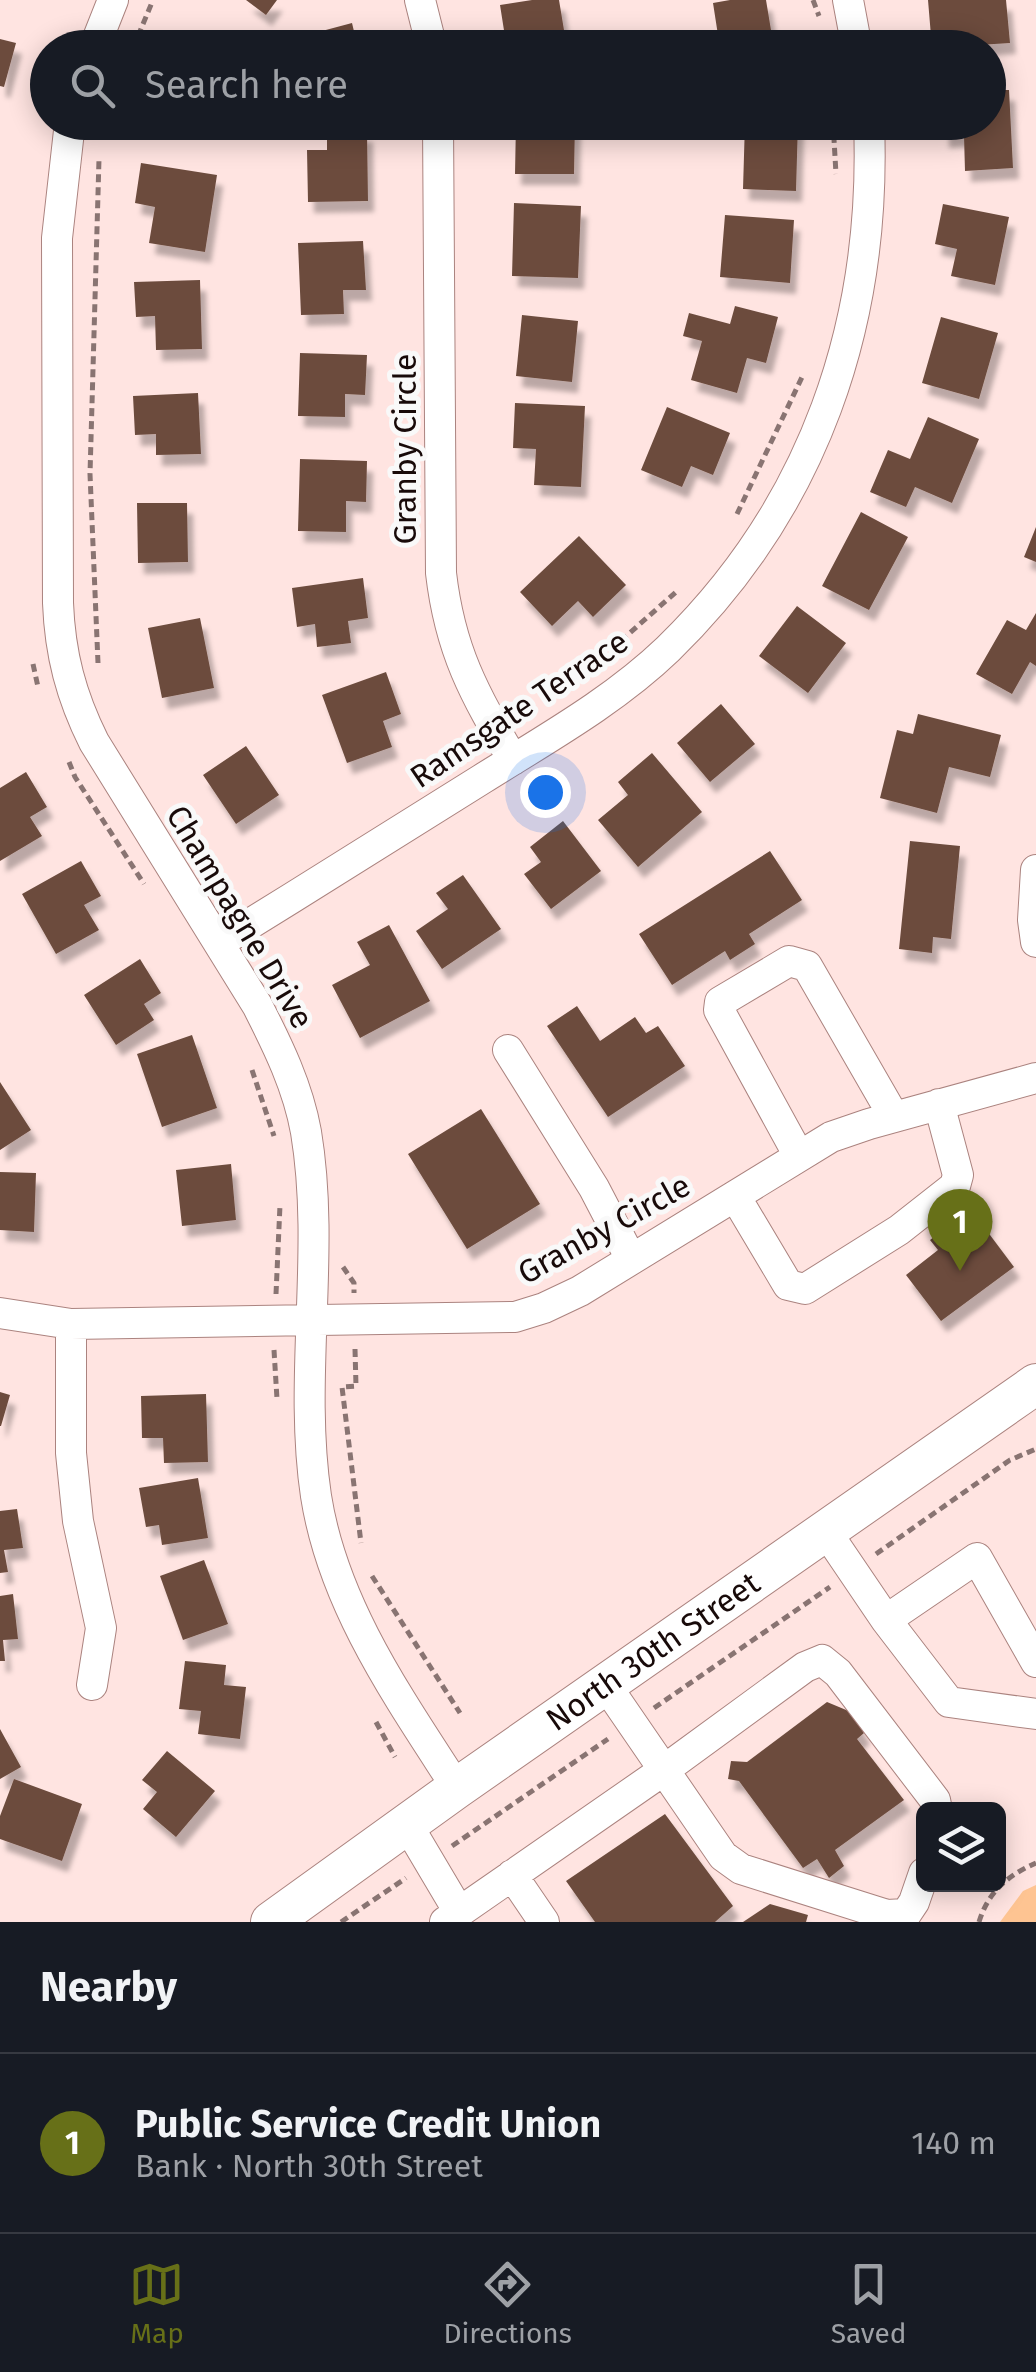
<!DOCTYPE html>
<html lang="en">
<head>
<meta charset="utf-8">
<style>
  body { margin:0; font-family:"Fira Sans",sans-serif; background:#20242c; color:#f1f3f6 }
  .controls { position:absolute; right:30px; bottom:30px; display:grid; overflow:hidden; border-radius:15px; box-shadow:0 5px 25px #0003 }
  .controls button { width:90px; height:90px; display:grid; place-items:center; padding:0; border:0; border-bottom:2px solid #363941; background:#171b24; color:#f1f3f6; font:50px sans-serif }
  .you { position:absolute; left:545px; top:792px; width:35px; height:35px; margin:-25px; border:8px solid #fff; border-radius:50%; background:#1a73e8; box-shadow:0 0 0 15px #1a73e833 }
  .badge { display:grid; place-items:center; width:65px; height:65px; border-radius:50%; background:#677018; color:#fff; font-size:32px; font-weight:700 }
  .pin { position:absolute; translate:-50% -82px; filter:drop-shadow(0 2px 5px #0008) }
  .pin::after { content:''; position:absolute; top:52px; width:35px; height:30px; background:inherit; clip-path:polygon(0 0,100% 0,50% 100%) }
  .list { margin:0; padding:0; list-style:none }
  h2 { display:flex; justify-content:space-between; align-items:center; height:130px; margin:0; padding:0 40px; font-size:42px }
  h2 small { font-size:32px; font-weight:400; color:#9ea1a6 }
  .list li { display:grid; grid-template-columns:65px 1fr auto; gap:30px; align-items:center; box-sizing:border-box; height:180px; padding:0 40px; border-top:2px solid #363941 }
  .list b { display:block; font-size:38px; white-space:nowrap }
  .list p { margin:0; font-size:32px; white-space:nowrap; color:#9ea1a6 }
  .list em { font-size:32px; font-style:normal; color:#9ea1a6 }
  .icon { flex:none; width:55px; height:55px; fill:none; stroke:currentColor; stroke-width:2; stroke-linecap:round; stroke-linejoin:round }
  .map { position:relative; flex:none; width:1036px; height:1922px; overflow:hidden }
  .search { position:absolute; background:#171b24; box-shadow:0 5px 25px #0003; left:30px; right:30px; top:30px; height:110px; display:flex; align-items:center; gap:25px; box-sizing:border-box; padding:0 35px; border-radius:55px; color:#9ea1a6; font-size:38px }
  .sheet { height:310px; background:#171b24 }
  nav { display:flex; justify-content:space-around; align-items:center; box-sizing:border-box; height:140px; border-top:2px solid #363941; background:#171b24; font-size:28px; color:#9ea1a6 }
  nav a { display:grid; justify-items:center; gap:5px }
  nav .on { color:#677018 }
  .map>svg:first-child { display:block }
  .green { fill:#fec492 }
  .building { fill:#6c4c3e; filter:url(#shadow) }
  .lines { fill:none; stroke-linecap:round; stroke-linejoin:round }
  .minor-casing { stroke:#ab837f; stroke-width:32 }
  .major-casing { stroke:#ab837f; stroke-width:42 }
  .path { stroke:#897472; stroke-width:5; stroke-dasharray:8 5; stroke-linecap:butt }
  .minor { stroke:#fff; stroke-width:30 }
  .major { stroke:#fff; stroke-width:40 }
  .labels { text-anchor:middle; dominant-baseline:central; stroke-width:10; stroke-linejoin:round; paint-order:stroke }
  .street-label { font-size:32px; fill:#180a09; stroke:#f9f9f9 }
</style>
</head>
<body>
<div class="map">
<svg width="1036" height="1922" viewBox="0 0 1036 1922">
  <defs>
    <filter id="shadow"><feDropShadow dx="6" dy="11" stdDeviation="2.5" flood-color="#0004"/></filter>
  </defs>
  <rect width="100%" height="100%" fill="#ffe4e1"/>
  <path class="green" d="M1036,1885V1922H1000L1023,1891Z"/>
  <path class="building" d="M246,0H277L266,15Z
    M532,0H559L567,48H525L524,40L506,43L500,5Z
    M730,0H766L774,48H720L713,3Z
    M928,0H1006L1010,43L932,48Z
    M352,23L358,48H294L292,39Z
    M0,39L16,43L4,87L0,86Z
    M988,90H1009L1013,168L965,171L964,136L943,137V122H988Z
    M516,122H575L574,174H515Z
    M745,122H798L796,191L743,189Z
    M327,131H367L368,201L308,202L307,150H327Z
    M141,163L217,175L205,252L149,243L155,207L135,203Z
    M514,203L581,206L578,278L512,276Z
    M943,204L1009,217L995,285L951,276L957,249L935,244Z
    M725,215L794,220L790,283L720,277Z
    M363,241L366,290H343L344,314L301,315L298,243Z
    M200,280L202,349L156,350L155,316L136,317L134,282Z
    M735,306L778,317L766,363L747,358L737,393L691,380L702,341L683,336L689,313L730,324Z
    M522,315L578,321L572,382L516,376Z
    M941,317L998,333L979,399L922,383Z
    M300,353L367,355L365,395L345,394V417L298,416Z
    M198,393L201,454L156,455V434L135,435L133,396Z
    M515,403L585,406L581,487L534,485L536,449L513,448Z
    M667,407L730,433L713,475L691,466L682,487L641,470Z
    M928,417L979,439L952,503L915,487L906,507L870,492L888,450L910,459Z
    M300,459L367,461L366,502L346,501V532L298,531Z
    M137,503H187L188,562L138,563Z
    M861,512L908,537L869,610L822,586Z
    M1036,527V562L1024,557Z
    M579,536L626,585L593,617L578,601L552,626L520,592Z
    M363,578L368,618L348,621L351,643L317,647L315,624L297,627L292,588Z
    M797,606L846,643L808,693L759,656Z
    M1036,613V666L1030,662L1012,694L976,674L1007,620L1026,630Z
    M200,618L214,688L162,698L148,628Z
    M386,672L401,714L383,721L392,747L347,763L322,695Z
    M721,704L755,744L710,782L677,743Z
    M918,714L1001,735L990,777L949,767L937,813L880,798L897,730L913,734Z
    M246,746L279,795L236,824L203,775Z
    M652,753L702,812L638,867L598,820L628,795L618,782Z
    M26,772L47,807L30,817L42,836L0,861V788Z
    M563,821L601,871L551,909L524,874L541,862L530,847Z
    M910,841L960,846L951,939L933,937L932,953L899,949Z
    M770,851L802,900L749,934L755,944L730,960L725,951L672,985L639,934Z
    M81,861L101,896L84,905L99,930L56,954L22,894Z
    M463,875L501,929L442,969L416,931L448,909L436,893Z
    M389,925L430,1001L360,1038L332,985L370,965L357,942Z
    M140,959L161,993L144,1004L154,1020L116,1045L84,995Z
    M577,1006L600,1041L635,1017L646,1033L658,1026L685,1066L608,1117L547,1026Z
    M192,1035L217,1108L162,1127L137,1054Z
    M0,1082L31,1130L0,1150Z
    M481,1109L540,1204L467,1249L408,1154Z
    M231,1164L236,1220L182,1226L176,1170Z
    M0,1172L36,1173L34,1232L0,1230Z
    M978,1219L1014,1267L941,1321L906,1275L938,1250L930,1240L949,1226L956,1235Z
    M0,1392L10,1395L1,1426H0Z
    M206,1394L208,1462L164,1463L163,1438H142L141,1396Z
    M198,1478L208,1538L162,1545L159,1525L146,1527L139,1488Z
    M17,1509L23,1548L4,1550L8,1572L0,1573V1511Z
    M204,1560L228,1624L183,1640L160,1576Z
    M13,1594L18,1639L3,1640L5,1661H0V1596Z
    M185,1661L226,1665L224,1685L246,1687L240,1739L198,1734L201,1711L179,1709Z
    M827,1702L851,1712L864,1733L857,1739L904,1800L835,1850L844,1866L829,1878L817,1859L803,1868L739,1781L728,1779L731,1761L747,1762Z
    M0,1729L21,1767L0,1779Z
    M167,1751L215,1791L176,1837L143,1809L157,1792L142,1780Z
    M14,1779L82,1804L62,1861L0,1839V1816Z
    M665,1814L733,1906L715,1922H595L566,1881Z
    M770,1904L808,1915L806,1922H743Z"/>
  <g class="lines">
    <defs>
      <path id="minor" d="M420,0L432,48
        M848,0L857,48
        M94,48L113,0
        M70,122L57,238L58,603C60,654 71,696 94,742L257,1005C278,1046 298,1087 306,1132C326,1252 298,1376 316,1496C333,1605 399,1698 457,1788
        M438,122L441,573C450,651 474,693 513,760
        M1036,870L1033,920L1036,942
        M219,943C307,889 394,834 482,779C544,740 614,701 668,649C814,507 877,324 869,122
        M508,1050L594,1188L631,1259
        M799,1156L719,1010L720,1002L789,961L807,966L894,1117
        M735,1196L788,1285L805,1289L899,1230L955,1186L958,1175L939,1104
        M0,1313L71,1324L515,1317L544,1308L580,1291L831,1137L869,1124L1036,1078
        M71,1324V1453L78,1521L101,1628L92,1685
        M825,1530L886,1620L949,1702L1036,1714
        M886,1620L977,1558L1036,1662
        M408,1826L459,1912
        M924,1873L914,1902L906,1914L887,1915L741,1869L723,1856L664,1770L805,1667L822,1660L838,1673L935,1800L937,1810
        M512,1875L544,1922
        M445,1922L664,1770L605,1684"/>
      <g id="major">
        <path id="s1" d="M271,1922L457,1788L1036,1384"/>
      </g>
    </defs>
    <use href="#minor" class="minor-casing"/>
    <use href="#major" class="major-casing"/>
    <path class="path" d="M813,0L819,16
      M133,48L153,0
      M833,122L836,174
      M737,514L803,375
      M98,663L90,474L99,159
      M33,664L38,687
      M572,684L676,592
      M69,762L75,777L144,884
      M252,1070L274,1136
      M343,1267L354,1283V1293
      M276,1294L280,1205
      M355,1349L356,1386L342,1387L361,1543
      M274,1350L277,1399
      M876,1554L1010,1460L1036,1449
      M372,1576L460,1713
      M654,1708L830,1587
      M376,1722L395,1757
      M452,1846L608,1739
      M341,1922L406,1878
      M979,1922C988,1892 1008,1875 1036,1863"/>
    <use href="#minor" class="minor"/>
    <use href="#major" class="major"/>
  </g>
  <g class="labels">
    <g class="street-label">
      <text transform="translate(405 449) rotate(-90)">Granby Circle</text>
      <text transform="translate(519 709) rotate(-34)">Ramsgate Terrace</text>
      <text transform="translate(240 917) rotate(59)">Champagne Drive</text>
      <text transform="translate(604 1229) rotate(-29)">Granby Circle</text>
      <text stroke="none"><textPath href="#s1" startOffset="468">North 30th Street</textPath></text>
    </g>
  </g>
</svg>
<div class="controls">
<button><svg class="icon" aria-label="layers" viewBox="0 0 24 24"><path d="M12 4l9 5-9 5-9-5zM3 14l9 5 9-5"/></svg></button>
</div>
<div class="you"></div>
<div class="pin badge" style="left:960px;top:1271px">1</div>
<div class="search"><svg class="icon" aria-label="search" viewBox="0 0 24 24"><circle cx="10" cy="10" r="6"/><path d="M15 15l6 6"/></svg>Search here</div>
</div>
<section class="sheet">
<h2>Nearby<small></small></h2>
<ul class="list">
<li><span class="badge">1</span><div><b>Public Service Credit Union</b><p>Bank · North 30th Street</p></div><em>140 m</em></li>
</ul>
</section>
<nav>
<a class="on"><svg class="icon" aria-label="map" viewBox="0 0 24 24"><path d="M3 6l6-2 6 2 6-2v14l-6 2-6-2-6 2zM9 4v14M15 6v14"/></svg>Map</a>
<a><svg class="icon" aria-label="directions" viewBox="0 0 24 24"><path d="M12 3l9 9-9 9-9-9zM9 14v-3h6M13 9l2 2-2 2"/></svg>Directions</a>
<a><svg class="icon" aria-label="saved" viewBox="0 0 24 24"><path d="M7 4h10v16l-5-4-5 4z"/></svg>Saved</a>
</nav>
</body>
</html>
